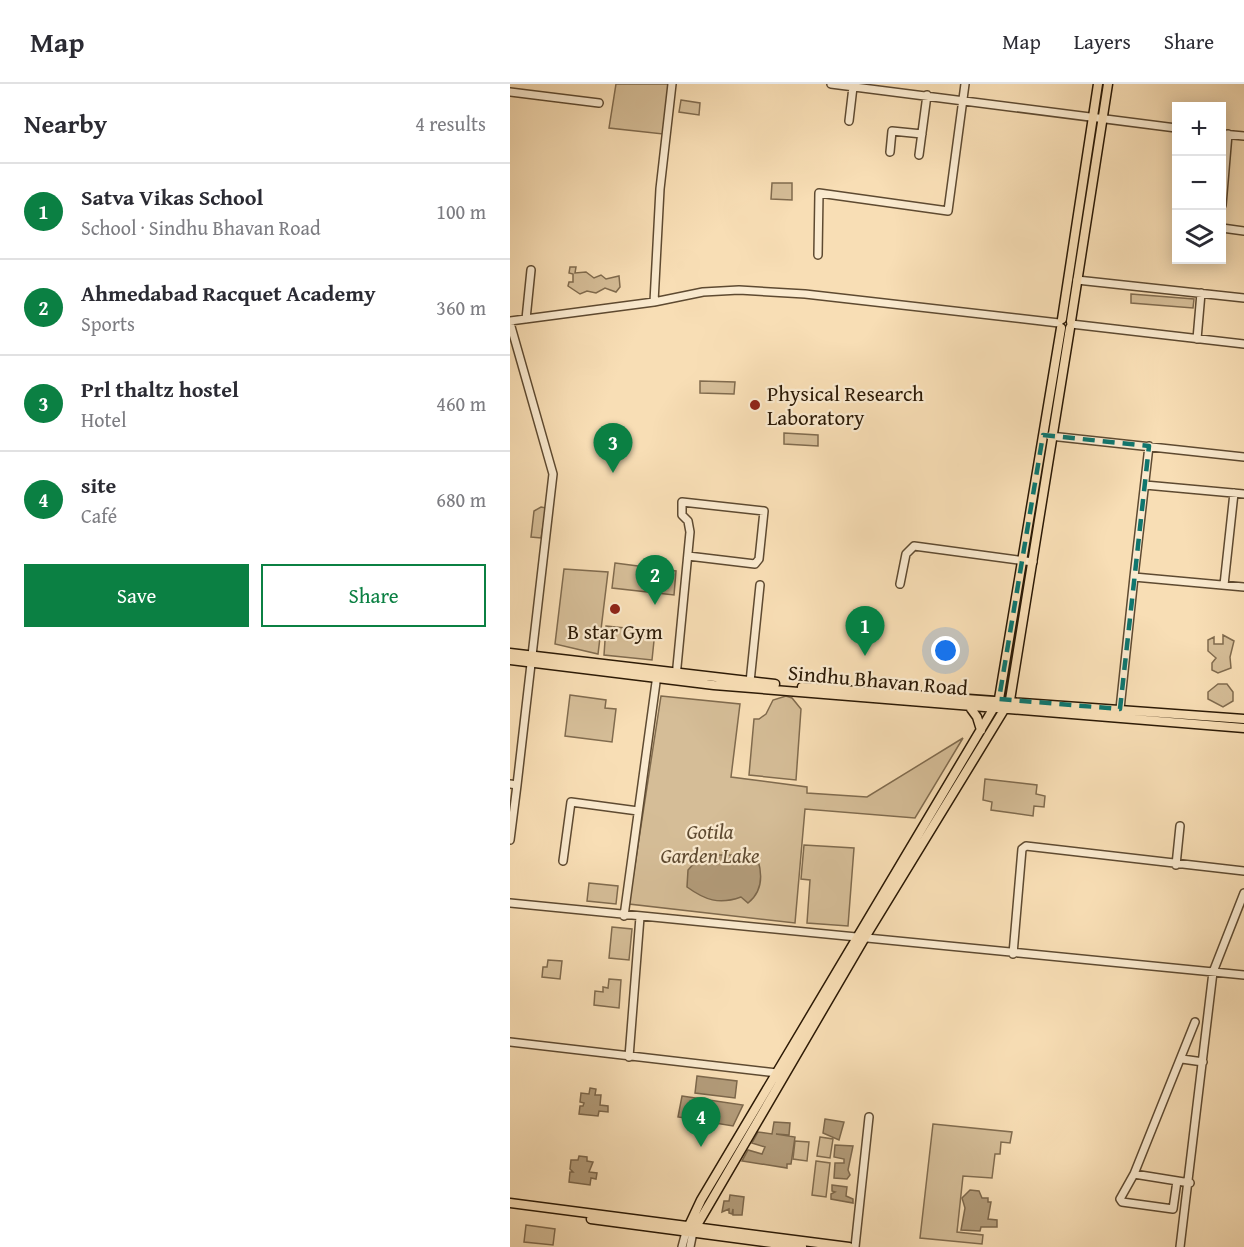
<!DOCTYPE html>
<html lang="en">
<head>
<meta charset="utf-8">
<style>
  body { margin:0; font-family:"Gentium Book Plus",serif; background:#f2f2f3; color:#2b2b33 }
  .controls { position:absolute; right:18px; top:18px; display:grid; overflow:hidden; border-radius:0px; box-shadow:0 3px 15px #0003 }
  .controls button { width:54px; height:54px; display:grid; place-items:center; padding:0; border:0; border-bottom:2px solid #e1e1e2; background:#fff; color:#2b2b33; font:30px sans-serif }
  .you { position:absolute; left:436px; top:567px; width:21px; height:21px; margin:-15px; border:4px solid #fff; border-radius:50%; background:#1a73e8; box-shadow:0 0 0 9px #1a73e833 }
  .badge { display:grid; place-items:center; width:39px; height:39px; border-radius:50%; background:#0b8043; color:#fff; font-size:20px; font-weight:700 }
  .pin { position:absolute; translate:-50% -50px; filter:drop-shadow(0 2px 3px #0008) }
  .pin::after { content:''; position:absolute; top:32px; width:21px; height:18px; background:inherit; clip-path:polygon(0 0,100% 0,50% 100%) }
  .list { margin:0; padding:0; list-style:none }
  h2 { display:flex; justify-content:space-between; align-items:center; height:78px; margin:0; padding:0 24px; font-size:26px }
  h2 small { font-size:20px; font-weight:400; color:#7c7c81 }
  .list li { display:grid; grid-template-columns:39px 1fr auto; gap:18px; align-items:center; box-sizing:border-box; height:96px; padding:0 24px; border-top:2px solid #e1e1e2 }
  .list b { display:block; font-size:22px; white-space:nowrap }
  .list p { margin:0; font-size:20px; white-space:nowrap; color:#7c7c81 }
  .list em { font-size:20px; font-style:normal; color:#7c7c81 }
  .actions { display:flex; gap:12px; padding:18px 24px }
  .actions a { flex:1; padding:14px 0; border:2px solid #0b8043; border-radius:0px; text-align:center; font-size:21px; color:#0b8043 }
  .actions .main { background:#0b8043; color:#fff }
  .icon { flex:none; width:33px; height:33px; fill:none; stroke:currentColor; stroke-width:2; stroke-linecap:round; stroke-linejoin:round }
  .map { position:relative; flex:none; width:734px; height:1163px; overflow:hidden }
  header { display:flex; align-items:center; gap:36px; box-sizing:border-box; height:84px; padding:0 30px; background:#fff; border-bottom:2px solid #e1e1e2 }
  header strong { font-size:28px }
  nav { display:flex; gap:33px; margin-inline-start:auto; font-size:21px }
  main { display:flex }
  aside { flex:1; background:#fff }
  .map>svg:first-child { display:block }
  .green { fill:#d5bd97; stroke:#806b4e; stroke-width:1.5 }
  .water { fill:#b29b79; stroke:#7c674b; stroke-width:1.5 }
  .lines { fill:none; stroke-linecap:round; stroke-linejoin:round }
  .minor-casing { stroke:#5e4a31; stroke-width:10 }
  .major-casing { stroke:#2b1905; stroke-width:11 }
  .minor { stroke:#faeacf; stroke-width:7 }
  .major { stroke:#f8deb5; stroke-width:8 }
  .marked { fill:none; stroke:#0f766e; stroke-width:4.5; stroke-dasharray:12 8; stroke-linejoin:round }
  .poi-dot { fill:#8f2418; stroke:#faeacf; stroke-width:2 }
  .labels { text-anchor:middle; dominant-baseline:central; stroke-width:4.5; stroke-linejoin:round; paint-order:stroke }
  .poi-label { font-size:21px; fill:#2b1905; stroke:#faeacf; text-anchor:start }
  .street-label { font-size:21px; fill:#2b1905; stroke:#faeacf }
  .park-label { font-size:21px; font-style:italic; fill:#5e4a31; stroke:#faeacf }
</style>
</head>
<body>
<header>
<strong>Map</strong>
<nav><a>Map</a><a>Layers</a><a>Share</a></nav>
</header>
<main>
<aside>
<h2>Nearby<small>4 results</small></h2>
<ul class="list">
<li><span class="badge">1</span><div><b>Satva Vikas School</b><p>School · Sindhu Bhavan Road</p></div><em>100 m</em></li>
<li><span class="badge">2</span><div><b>Ahmedabad Racquet Academy</b><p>Sports</p></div><em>360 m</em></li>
<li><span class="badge">3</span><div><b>Prl thaltz hostel</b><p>Hotel</p></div><em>460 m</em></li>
<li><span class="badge">4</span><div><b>site</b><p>Café</p></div><em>680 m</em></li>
</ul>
<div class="actions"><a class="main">Save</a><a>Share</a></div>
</aside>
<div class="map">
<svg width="734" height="1163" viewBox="0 0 734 1163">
  <rect width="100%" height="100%" fill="#f8deb5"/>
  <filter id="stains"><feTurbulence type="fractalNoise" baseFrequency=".00333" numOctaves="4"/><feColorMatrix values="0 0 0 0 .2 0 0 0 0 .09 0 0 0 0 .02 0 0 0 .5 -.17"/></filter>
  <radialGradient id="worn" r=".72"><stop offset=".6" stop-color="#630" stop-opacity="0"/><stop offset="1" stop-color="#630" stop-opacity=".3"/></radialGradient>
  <path class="green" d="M106,0H159L153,50L99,44Z
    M171,16L190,19L189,31L169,28Z
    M262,99H282V116L261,115Z
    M60,183H66L65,189L76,188L84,194L91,191L96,195L109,192L110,203L106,208L95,204L86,209L77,207L70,210L58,202L59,198H63V190L59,189Z
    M621,210L684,215L683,224L621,219Z
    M190,297L225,298L224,310L190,309Z
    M274,349L308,351V362L274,360Z
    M31,423L36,424L31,454L21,453L24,427Z
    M105,479L166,487L164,511L102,504Z
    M54,485L98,488L88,570L45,560Z
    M96,542L145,547L142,576L94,571Z
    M713,551L724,557L720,573L721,584L708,589L702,586V579L706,574L698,567V556L704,553V560H713Z
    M708,600H717L723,608V617L713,623L698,615V608Z
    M60,611L96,616L95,624L106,625L102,658L55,652Z
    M151,612L230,620L221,693L297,703V709L357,713L453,654L405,734L295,725L285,839L119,820Z
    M276,612L282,614L291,625L286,696L239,691L244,635H249L256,630L263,616Z
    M475,695L527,701L526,710L535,712L534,723L524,722L523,732L481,726L482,718L473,716Z
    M294,761L344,764L338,842L297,839L300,796L291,795Z
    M79,799L108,802L106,820L77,817Z
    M102,843L122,845L119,876L99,874Z
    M38,876L52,877L50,895L32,893L33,883H37Z
    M99,895L111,896L109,924L84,921L85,907L93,908V903L98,904Z
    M423,1040L502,1048L500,1059L491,1058L490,1070H485L482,1094L453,1092L447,1148L473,1151L472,1160L410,1154Z
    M310,1053L323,1055L320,1074L307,1072Z
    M285,1057L299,1058L297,1077L283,1075Z
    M306,1077L320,1079L316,1113L302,1111Z
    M16,1141L45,1145L43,1161L14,1158Z"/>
  <path class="water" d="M203,771H228L248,776C253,793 252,808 238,819L231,813C209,821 195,816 177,803L178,786L188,775Z
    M187,992L227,997L225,1014L185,1009Z
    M80,1004L86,1005L85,1011H91L90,1021L98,1022V1028L89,1027L88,1032L69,1030L70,1022H73L74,1019L70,1018L71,1009L79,1010Z
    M172,1012L233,1021L223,1042L168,1033Z
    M315,1035L334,1038L329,1056L313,1049Z
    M264,1038L280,1039L279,1051L266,1050L285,1053L281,1080H277V1084L232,1077L238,1066L252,1070L255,1063L242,1059L248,1048L262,1050Z
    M325,1061L343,1062L338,1086L340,1091L337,1095L324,1094L325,1079H334V1075L324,1073Z
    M69,1072L77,1073V1077L83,1078L79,1088L87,1089L86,1095L81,1094L80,1101L59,1098L60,1088H63L60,1085L61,1076H68Z
    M322,1101L337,1103L336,1112L343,1115V1119L321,1115V1110L325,1108L322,1107Z
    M460,1106L469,1107L472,1114H478V1118H481L478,1135L487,1136V1143H471L470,1147L451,1146L455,1124L452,1114Z
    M220,1111L234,1113L232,1131H223V1125L222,1130L219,1129V1125L212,1128L214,1117H219Z"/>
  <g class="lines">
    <defs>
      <path id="minor" d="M321,0L666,44
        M0,8L89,19
        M339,37L343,3
        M712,50L734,52
        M380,68L382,47L412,50
        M409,71L417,11
        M712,121L718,50
        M712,144L734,147
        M308,171L309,109L438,127L455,0
        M567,196L734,214
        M144,218L150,105L162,0
        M16,235L21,186
        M0,237L144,218L193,208L229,206L295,210L549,239
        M0,239L43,390L7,701L0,700
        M561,240L734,260
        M687,255L691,209
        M540,352L734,373
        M635,401L734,410
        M624,493L639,362
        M390,500L396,470L404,462L523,478
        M714,501L724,409
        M166,593L180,448L178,437L172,431V418L254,427L249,475L245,480L178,472
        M240,598L250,501
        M610,625L624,493L734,503
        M0,756L7,701
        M53,777L61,718L128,727
        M666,781L670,742
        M0,819L734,891
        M114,832L147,591
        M503,870L512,765L516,762L734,787
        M0,958L267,989
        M119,973L130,833
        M672,975L693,978
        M624,1090L610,1115L612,1118L663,1125L667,1097
        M680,1099L624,1090L685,938
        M172,1163L176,1148
        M180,1163L183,1148
        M345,1163L359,1033
        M670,1163L703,888L734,809"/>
      <path id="major" d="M552,235L588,0
        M561,237L598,0
        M0,569L265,600
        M0,576L204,601L734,644
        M292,603L734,635
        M459,622L467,633L471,646
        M0,1119L339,1163
        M81,1135L292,1163
        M176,1148L191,1116L489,615L551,244
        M183,1148L354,855L500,616L560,244"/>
    </defs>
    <use href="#minor" class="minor-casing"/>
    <use href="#major" class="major-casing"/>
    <use href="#minor" class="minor"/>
    <use href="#major" class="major"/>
  </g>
  <path class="marked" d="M533,351L639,362L610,625L489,615Z"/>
  <g class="poi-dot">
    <circle cx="245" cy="321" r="6"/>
    <circle cx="105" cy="525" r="6"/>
  </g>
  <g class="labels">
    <g class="poi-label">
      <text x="257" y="309">Physical Research<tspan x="257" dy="24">Laboratory</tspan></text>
      <text x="105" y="547" text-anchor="middle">B star Gym</text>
    </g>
    <g class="street-label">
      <text transform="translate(368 596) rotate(5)">Sindhu Bhavan Road</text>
    </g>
    <g class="park-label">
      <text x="200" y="747">Gotila<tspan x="200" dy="24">Garden Lake</tspan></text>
    </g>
  </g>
  <rect width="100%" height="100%" filter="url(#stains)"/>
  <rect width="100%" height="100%" fill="url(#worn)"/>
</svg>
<div class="controls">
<button>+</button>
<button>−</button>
<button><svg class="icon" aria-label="layers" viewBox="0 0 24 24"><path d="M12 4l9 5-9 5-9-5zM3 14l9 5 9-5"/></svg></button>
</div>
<div class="you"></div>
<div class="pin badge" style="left:355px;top:572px">1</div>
<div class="pin badge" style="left:145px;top:521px">2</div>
<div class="pin badge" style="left:103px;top:389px">3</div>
<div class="pin badge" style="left:191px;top:1063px">4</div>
</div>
</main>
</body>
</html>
